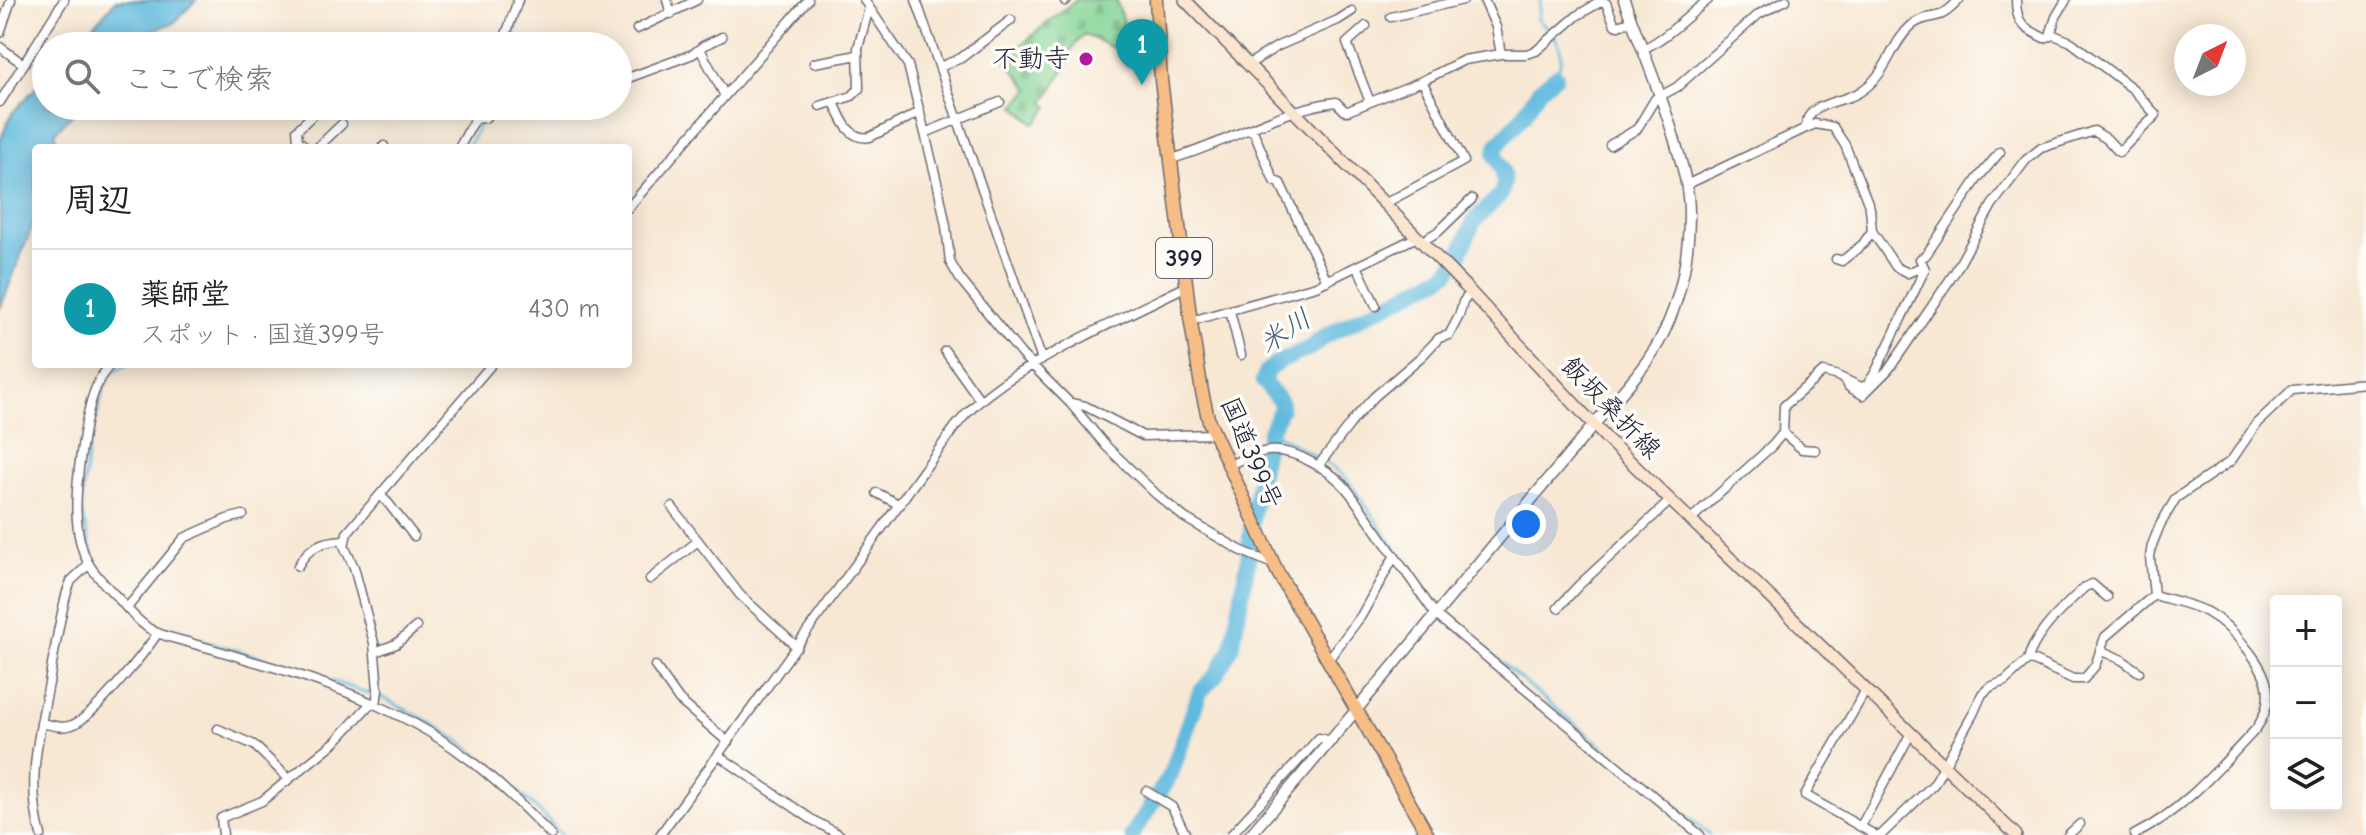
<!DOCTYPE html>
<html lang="ja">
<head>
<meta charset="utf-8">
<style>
  body { margin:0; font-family:"Comic Neue","Klee One",sans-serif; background:#f2f2f2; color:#222 }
  .controls { position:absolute; right:24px; bottom:24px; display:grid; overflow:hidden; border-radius:8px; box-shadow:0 4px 20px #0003 }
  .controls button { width:72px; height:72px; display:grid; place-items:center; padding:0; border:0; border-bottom:2px solid #e0e0e0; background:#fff; color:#222; font:40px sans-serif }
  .compass { position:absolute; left:2174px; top:24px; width:72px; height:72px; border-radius:50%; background:#fff; box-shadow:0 4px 20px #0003; rotate:42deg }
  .you { position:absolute; left:1526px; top:524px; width:28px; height:28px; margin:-20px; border:6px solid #fff; border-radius:50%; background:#1a73e8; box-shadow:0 0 0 12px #1a73e833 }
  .badge { display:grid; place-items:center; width:52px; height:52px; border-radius:50%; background:#b5179e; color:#fff; font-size:26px; font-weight:700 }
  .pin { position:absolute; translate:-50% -66px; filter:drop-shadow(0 2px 4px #0008) }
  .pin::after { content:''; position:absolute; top:42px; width:28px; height:24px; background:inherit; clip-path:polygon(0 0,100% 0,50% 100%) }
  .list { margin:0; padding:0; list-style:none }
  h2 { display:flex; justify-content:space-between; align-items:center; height:104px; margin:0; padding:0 32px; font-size:34px }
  h2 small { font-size:26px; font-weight:400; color:#767676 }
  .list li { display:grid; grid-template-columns:52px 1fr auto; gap:24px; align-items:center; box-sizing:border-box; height:120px; padding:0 32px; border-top:2px solid #e0e0e0 }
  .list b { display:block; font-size:30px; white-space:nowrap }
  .list p { margin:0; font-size:26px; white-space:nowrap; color:#767676 }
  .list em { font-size:26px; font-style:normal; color:#767676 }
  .icon { flex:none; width:44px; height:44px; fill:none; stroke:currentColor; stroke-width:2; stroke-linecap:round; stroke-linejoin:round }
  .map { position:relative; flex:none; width:2366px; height:835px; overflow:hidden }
  .search { position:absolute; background:#fff; box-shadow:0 4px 20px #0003; left:32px; top:32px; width:600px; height:88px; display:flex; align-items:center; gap:20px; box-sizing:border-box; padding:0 28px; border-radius:44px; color:#767676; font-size:30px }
  .panel { position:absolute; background:#fff; box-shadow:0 4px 20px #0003; left:32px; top:144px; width:600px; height:224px; border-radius:8px }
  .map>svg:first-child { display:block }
  .cemetery { fill:url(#cemetery-stones); stroke:#527b68; stroke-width:2 }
  .water { fill:#61bade; stroke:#426e8c; stroke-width:2 }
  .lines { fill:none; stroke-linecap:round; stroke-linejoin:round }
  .stream { stroke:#61bade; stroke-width:3 }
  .river { stroke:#61bade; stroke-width:16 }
  .minor-casing { stroke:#6d6770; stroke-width:11 }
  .tertiary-casing { stroke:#6d6770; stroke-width:13 }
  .secondary-casing { stroke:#6d6770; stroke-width:14 }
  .trunk-casing { stroke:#6d6770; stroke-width:15 }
  .minor { stroke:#fff; stroke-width:8 }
  .tertiary { stroke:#fff; stroke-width:10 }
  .secondary { stroke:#fbe5cf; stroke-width:11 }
  .trunk { stroke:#f6be86; stroke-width:12 }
  .poi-dot { fill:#b5179e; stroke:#fdfcf7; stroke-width:3 }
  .labels { text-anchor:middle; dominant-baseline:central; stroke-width:7; stroke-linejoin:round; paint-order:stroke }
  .shield { fill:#fdfcf7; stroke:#646373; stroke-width:2 }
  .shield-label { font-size:24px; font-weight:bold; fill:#22223b }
  .poi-label { font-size:26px; fill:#22223b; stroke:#fdfcf7; text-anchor:end }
  .street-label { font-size:26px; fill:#22223b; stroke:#fdfcf7 }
  .water-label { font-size:28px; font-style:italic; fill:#3b5f7c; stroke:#fdfcf7 }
</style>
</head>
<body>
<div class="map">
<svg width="2366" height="835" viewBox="0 0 2366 835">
  <defs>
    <pattern id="cemetery-stones" width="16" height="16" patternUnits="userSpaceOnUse" patternTransform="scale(2)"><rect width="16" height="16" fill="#83d494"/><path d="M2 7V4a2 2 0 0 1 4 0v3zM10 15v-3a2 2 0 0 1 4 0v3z" fill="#71b680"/></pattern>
  </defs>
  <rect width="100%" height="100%" fill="#fdfcf7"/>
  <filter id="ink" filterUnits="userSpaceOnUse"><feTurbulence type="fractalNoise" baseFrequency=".0125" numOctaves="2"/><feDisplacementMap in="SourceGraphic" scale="16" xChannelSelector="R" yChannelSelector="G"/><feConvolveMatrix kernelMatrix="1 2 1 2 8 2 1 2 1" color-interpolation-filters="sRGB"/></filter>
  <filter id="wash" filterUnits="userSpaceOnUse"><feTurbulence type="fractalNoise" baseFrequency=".006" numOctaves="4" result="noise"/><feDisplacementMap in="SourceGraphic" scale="32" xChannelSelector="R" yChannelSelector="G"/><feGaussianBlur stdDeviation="1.8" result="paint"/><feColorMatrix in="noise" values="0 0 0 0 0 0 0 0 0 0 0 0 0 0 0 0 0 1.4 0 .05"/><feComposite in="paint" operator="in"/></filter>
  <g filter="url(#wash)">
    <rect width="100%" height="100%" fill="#f7e7d3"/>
    <path class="cemetery" d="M1076,0H1116L1127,33L1126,49L1113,48L1084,34L1067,55L1071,59L1044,102L1049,107L1035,124L1015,106L1030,89L1004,59C1029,40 1051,18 1076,0Z"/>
    <path class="water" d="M116,0H196L174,23L147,32L127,46H75Z
      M46,77V106H81L55,132L56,148H36V217L0,309V140L12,113Z"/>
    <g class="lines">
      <path class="stream" d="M1540,0L1538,20C1559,36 1567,51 1556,76
        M510,46L525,0
        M468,148L481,120
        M129,364L110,374L104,387L88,449L81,507L92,557L113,586L156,628L254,655L385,699L422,718L470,748L537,809L562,835
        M1269,433L1278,435L1333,467L1348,480L1430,599L1438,606
        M1443,611L1518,677L1710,835"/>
      <path class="river" d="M1132,835L1171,774L1200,692L1216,675L1232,647L1248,561L1252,516L1269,433L1281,408V403L1263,381L1267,371L1277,363L1310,348L1325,336L1441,277L1448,272L1459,256L1474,221L1501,194L1504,183L1503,172L1495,154L1497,146L1523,116L1539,90L1556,76"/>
    </g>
  </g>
  <g filter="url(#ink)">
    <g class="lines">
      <defs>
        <path id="minor" d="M667,0L671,14
          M864,0L908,65L938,186L946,226L950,262L960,279L1022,355L1070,403L1106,446L1157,495L1185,518L1240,550L1275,565
          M916,0L1042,360
          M1484,0L1496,27L1501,54
          M1065,1L1067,0
          M1391,17L1463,0
          M1366,26L1347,43L1370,102
          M637,29L697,0
          M0,33L11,0
          M2054,35L2051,32L2056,17L2066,0
          M502,46L518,0
          M0,47L23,64
          M700,49L725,96
          M1643,49C1668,37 1686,17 1708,0
          M814,63L858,55
          M1249,64L1278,46L1338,20L1352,11
          M940,67L961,58L1011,20
          M620,81L693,54L703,46L722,37
          M0,102L64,0
          M834,102C841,118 849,141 870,137L920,112
          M820,106L852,96L859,89L858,48L869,8
          M475,119L485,118L496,106
          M1252,128L1274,181L1280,183L1327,281
          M1806,128C1805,102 1842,103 1858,93C1888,76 1890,44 1911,26C1919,18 1930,18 1940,15C1948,12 1953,6 1959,0
          M925,133L1000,102
          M1610,145L1637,129L1655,99L1677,87L1759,14L1786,0
          M307,148L298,140L297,130L322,106
          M317,148L342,124
          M382,148L384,146
          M459,148L482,106
          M1171,159C1227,144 1278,109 1336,102L1345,111H1348L1422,81L1464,60L1501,54H1526L1536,51L1578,15L1602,1L1606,3L1615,25L1618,26L1632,21
          M1686,185L1804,129L1815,124L1833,127L1845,145L1870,208L1872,231L1896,267L1908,273L1923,266
          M1384,204L1464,161L1422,81
          M628,208L808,0
          M1421,242L1439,231L1472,199
          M1836,259L1842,261L1863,244L1872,231
          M1357,266L1376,306
          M1230,311L1241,355
          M1191,321L1316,286L1417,237
          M945,351L980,400
          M112,364C91,380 85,427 81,453C76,489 71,534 90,566C98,578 108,588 118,598C127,609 137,620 148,628C161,637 179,639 194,644C213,649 233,655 252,661C296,673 342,689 383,708C453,739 499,781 551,835
          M1845,380L1849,387L1863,395L1889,369L1905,346L1955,272L1992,205L2026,160L2041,148L2094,131L2107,139L2119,152L2156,115L2133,89L2071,42L2054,35L2044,38C2024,28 2016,24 2016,0
          M1071,403L1085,406L1143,436L1213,434
          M1783,433L1802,449L1815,450
          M1228,466C1260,449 1280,444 1311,462C1327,470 1340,479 1350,493L1436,615L1700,835
          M1318,466L1354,419L1374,397L1422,356L1439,338L1449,335L1459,316L1463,302L1471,292
          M877,493L900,505
          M380,495L388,503L414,536
          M672,507L740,595L797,647
          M1691,519L1772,446L1783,433L1784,406L1823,372L1835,375L1861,387L1867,385L1875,373L1925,269L1920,259L1926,255L1978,178L2000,152
          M298,566C308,547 322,541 344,540
          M650,579L698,541
          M2154,595L2150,557L2152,545L2160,525L2176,498L2231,461L2257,423L2292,390L2366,383
          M127,608L184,538L227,519L243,515
          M1558,608L1578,586L1671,500
          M2100,650L2122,660L2139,672
          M375,652L396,644L416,627
          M1328,660L1361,616L1394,557
          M2028,660C2033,635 2066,604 2085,587L2092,584L2107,597
          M655,666L679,700L728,742
          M1866,690L1805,795L1875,835
          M376,705L378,690L374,643L354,567L344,546L347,533L492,364
          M41,723C52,725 62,729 72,725C93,718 144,653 158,633
          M218,729L254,745L289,779
          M718,755L811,819L840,835
          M1146,791L1172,807L1186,835
          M1861,826L1911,733
          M41,835C26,782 39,735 49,683C54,652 59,621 67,592L71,581L89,564
          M223,835L221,818L262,801L335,742L371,703
          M660,835L955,427C982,392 1021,371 1059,350C1101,327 1144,307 1187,286
          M1231,835L1319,738L1332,741
          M1881,835L1934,784L1973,714L1982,694L1990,687L2005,681L2028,660L2034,661L2073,679H2084L2095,666L2105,637L2154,595C2172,600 2190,604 2207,612C2221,620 2234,632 2244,645C2267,672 2278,697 2256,729C2219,768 2184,810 2134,835
          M2068,835L2080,824"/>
        <path id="tertiary" d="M1250,835C1344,727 1434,616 1526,506C1548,480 1570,453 1592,427C1615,399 1641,374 1659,342C1680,303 1689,257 1689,213C1689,184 1680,158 1672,131C1658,86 1640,44 1624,0"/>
        <path id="secondary" d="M1185,0L1465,286L1606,438L2016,835"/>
        <path id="trunk" d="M1156,0L1161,80L1191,323L1202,392L1209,422L1277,571L1428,835"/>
      </defs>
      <use href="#minor" class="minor-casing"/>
      <use href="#tertiary" class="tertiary-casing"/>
      <use href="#secondary" class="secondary-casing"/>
      <use href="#trunk" class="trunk-casing"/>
      <use href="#minor" class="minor"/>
      <use href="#tertiary" class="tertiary"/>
      <use href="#secondary" class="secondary"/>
      <use href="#trunk" class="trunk"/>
    </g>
  </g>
  <circle class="poi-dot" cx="1086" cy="59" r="8"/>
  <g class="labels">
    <rect class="shield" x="1156" y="238" width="56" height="40" rx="6"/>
    <g class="shield-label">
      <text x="1184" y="258">399</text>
    </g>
    <g class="poi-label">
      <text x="1070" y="59">不動寺</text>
    </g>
    <g class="street-label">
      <text transform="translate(1611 408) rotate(46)">飯坂桑折線</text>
      <text transform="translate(1251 453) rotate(67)">国道399号</text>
    </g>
    <g class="water-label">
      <text transform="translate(1285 331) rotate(-33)">米川</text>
    </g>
  </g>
</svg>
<div class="controls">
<button>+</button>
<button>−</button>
<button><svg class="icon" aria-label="layers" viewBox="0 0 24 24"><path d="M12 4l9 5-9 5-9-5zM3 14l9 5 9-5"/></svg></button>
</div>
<svg class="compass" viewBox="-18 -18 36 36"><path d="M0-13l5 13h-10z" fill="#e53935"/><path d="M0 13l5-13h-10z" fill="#767676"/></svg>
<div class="you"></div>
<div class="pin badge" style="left:1142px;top:85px;background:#0f9aa8">1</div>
<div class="search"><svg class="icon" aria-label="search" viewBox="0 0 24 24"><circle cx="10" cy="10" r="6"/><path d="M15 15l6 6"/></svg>ここで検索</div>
<section class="panel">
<h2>周辺<small></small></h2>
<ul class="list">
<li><span class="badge" style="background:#0f9aa8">1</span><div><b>薬師堂</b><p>スポット · 国道399号</p></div><em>430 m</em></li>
</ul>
</section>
</div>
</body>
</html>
